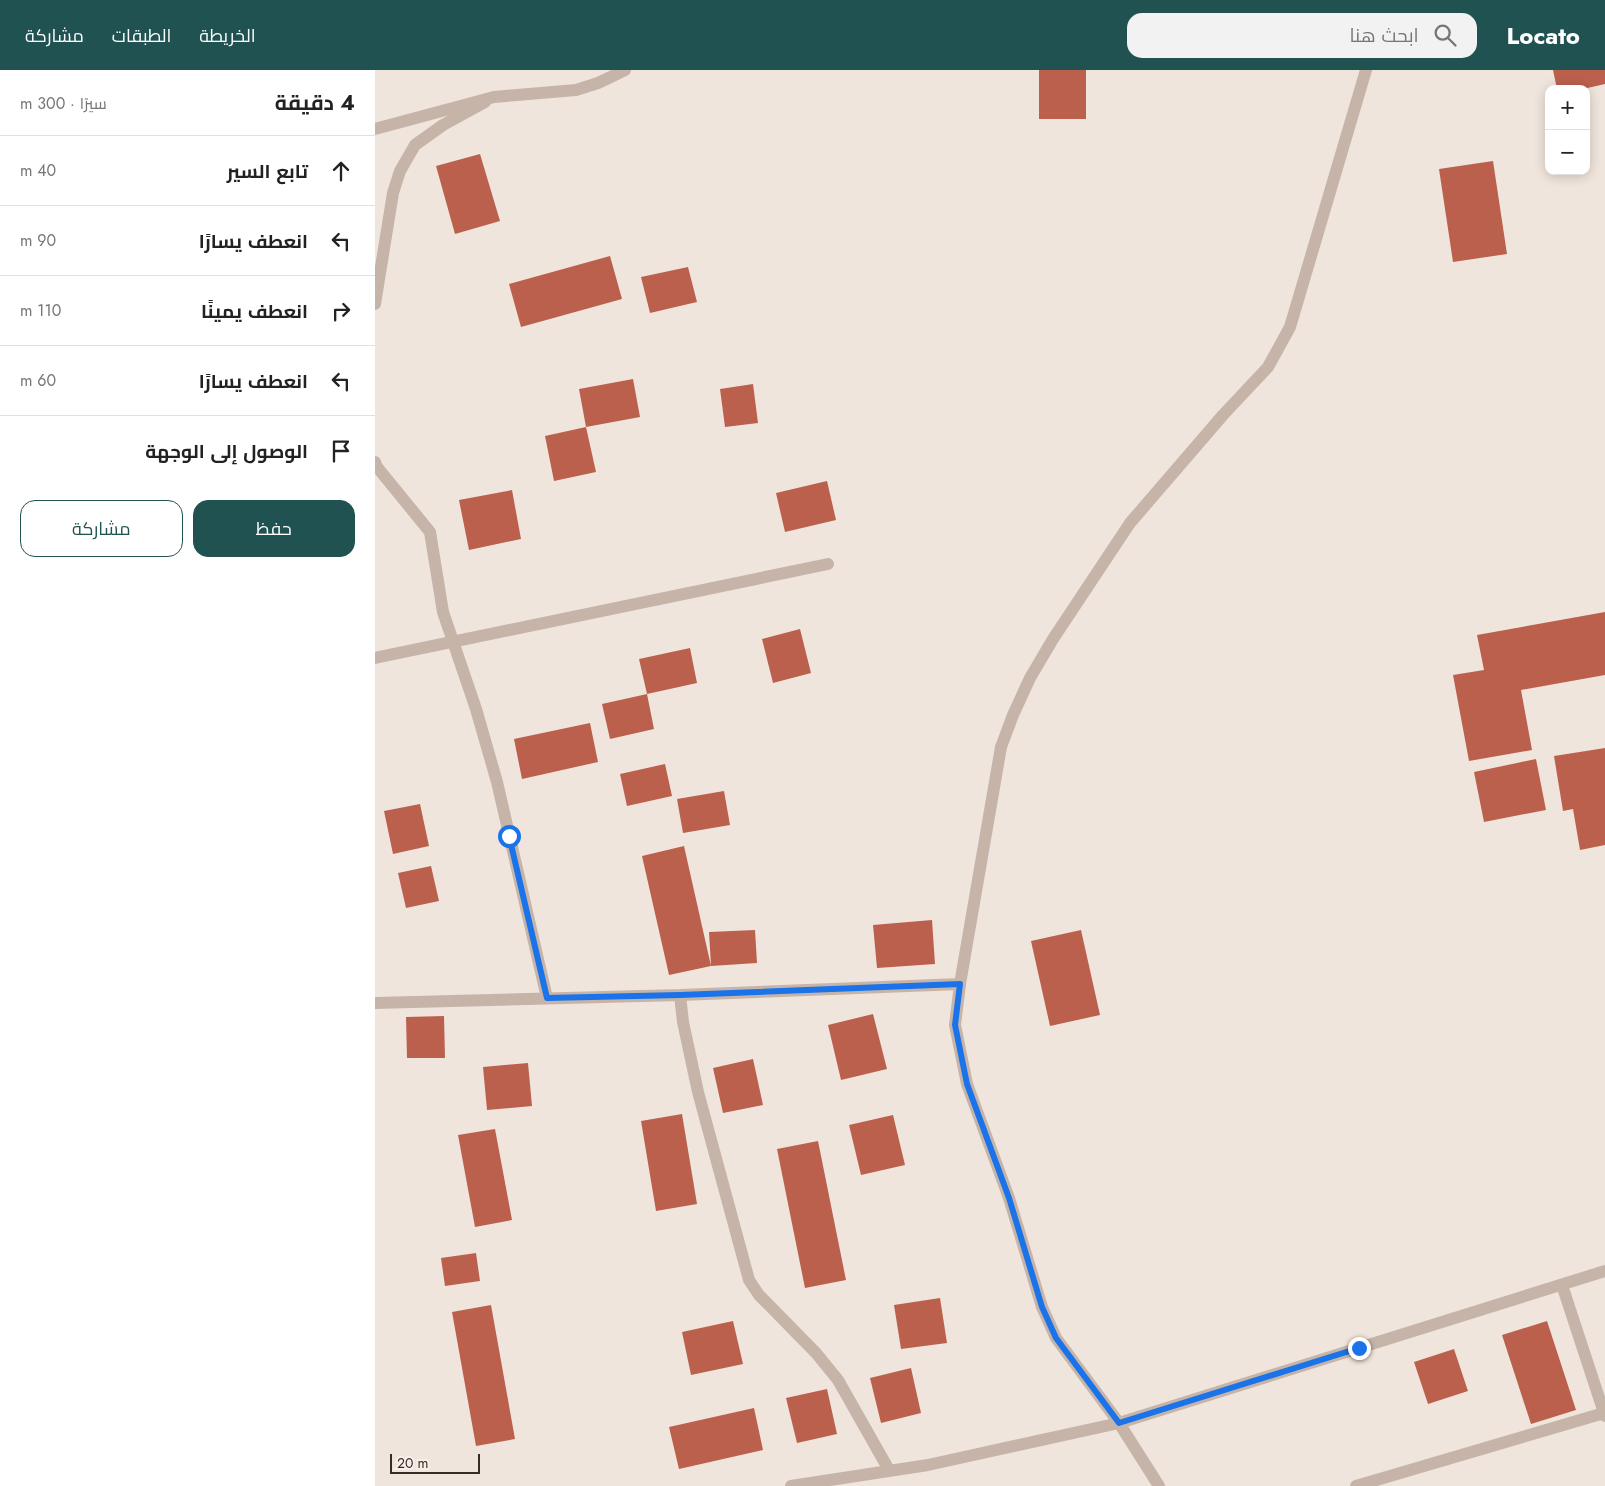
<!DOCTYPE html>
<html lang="ar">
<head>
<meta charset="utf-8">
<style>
  body { margin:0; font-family:Jost,Cairo,sans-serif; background:#f2f2f2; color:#222; direction:rtl }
  .controls { position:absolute; right:15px; top:15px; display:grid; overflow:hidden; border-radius:10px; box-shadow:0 2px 12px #0003 }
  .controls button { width:45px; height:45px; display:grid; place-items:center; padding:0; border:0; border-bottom:1px solid #e0e0e0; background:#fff; color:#222; font:25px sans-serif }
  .scale { position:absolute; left:15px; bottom:12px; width:90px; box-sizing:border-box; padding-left:5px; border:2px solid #342b28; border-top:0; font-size:14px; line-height:18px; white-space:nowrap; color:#342b28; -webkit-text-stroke:4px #f8efe8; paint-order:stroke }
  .stop { position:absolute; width:15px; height:15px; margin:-11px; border:4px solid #1a73e8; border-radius:50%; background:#fff }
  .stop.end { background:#1a73e8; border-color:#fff; box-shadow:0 1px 5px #0008 }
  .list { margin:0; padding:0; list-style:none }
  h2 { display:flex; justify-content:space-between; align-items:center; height:65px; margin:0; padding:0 20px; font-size:21px }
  h2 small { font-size:16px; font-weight:400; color:#767676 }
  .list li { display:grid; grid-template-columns:32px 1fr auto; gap:15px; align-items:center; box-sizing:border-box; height:70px; padding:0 20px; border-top:1px solid #e0e0e0 }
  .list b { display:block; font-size:19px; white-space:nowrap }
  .list em { font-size:16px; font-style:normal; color:#767676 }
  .actions { display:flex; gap:10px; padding:15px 20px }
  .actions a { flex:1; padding:11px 0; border:1px solid #215252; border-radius:15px; text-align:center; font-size:18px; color:#215252 }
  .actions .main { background:#215252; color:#fff }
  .icon { flex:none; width:28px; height:28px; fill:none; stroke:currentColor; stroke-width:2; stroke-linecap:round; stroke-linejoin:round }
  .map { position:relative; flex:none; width:1230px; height:1416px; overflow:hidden; direction:ltr }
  header { display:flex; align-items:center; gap:30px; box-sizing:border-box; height:70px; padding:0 25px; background:#215252; color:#fff }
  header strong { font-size:24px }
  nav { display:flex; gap:28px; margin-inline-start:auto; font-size:18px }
  .search { width:350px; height:45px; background:#f2f2f2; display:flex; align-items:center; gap:12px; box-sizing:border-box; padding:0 18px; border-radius:15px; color:#767676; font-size:19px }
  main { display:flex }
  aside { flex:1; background:#fff }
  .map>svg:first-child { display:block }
  .building { fill:#bc604e }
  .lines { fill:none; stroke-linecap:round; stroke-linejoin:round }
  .lane { stroke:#c7b4a9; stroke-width:12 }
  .street { stroke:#c7b4a9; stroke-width:12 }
  .route { stroke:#1a73e8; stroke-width:6 }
</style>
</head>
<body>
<header>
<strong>Locato</strong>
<div class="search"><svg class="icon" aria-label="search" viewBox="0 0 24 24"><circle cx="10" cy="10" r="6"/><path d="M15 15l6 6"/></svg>ابحث هنا</div>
<nav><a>الخريطة</a><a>الطبقات</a><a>مشاركة</a></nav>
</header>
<main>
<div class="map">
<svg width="1230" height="1416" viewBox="0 0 1230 1416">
  <rect width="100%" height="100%" fill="#f0e5dc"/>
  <path class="building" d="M664,0H711V49H664Z
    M1178,0H1230V14L1208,19H1182Z
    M105,84L125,151L80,164L61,96Z
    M1118,91L1132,184L1078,192L1064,99Z
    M235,186L247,229L146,257L134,214Z
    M313,197L322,232L275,243L266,207Z
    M258,309L265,347L211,357L204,319Z
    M378,314L383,353L350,357L345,319Z
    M211,357L221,402L179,411L170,366Z
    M452,411L461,450L410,462L401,423Z
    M137,420L146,469L94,480L84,430Z
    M1230,542V605L1146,620L1157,680L1094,691L1078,605L1109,600L1102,565Z
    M425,559L436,603L398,613L387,569Z
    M315,578L322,613L272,624L264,589Z
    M272,624L279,659L235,669L227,634Z
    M215,653L223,692L147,709L139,669Z
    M1230,678V775L1205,780L1198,739L1188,741L1179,686Z
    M1161,689L1171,740L1109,752L1099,702Z
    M290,694L297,726L252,736L245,704Z
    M349,721L355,755L308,763L302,729Z
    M45,734L54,776L18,784L9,741Z
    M309,776L336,896L294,905L267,786Z
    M56,796L64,831L31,838L23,803Z
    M557,850L560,894L502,898L498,855Z
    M380,860L382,893L336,896L334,862Z
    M706,860L725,945L675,956L656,871Z
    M498,944L512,999L466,1010L453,955Z
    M69,946L70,988H32L31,947Z
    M378,989L388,1035L348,1043L338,998Z
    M153,993L157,1036L112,1040L108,997Z
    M307,1044L322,1134L281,1141L266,1051Z
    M518,1045L530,1095L486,1105L474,1055Z
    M120,1059L137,1150L100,1157L83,1065Z
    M443,1071L471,1210L430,1218L402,1079Z
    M101,1183L105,1211L70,1216L66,1188Z
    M565,1228L572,1273L526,1279L519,1235Z
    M116,1235L140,1369L101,1376L77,1242Z
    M358,1251L368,1294L316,1305L307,1262Z
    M1172,1251L1201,1340L1156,1354L1127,1265Z
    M1079,1279L1093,1321L1053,1334L1039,1292Z
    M536,1298L546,1343L506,1353L495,1308Z
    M452,1319L462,1364L422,1373L411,1328Z
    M379,1338L388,1380L304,1399L294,1357Z"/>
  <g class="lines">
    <path class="lane" d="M0,234L18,123L25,101L40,75L68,55L110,32
      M0,392L2,397L55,462L68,542L101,639L122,712L172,928
      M305,925L308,952L323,1022L374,1210L384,1225L441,1283L463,1310L514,1400
      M0,933L305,925L585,914
      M416,1416L553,1395L744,1353
      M981,1416L1229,1343"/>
    <path class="street" d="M0,59L119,27L201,20L223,13L250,0
      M0,588L453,494
      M1187,1215L1230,1346
      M744,1353L1230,1201
      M784,1416L744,1353L681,1268L667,1237L634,1128L592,1014L580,955L585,914L626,677L638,645L655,608L678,569L755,453L848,345L893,297L915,257L991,0"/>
  </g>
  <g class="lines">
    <path class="route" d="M134,766L172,928L305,925L585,914L580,955L592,1014L634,1128L667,1237L681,1268L744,1353L984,1278"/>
  </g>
</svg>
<div class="controls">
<button>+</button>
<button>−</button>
</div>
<div class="scale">20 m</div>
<div class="stop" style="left:134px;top:766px"></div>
<div class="stop end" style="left:984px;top:1278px"></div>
</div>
<aside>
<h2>4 دقيقة<small>سيرًا · 300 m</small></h2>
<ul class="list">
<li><svg class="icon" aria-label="ahead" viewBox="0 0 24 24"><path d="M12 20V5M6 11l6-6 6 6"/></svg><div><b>تابع السير</b></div><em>40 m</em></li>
<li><svg class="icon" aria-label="left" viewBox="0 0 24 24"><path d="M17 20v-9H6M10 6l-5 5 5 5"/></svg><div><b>انعطف يسارًا</b></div><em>90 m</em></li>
<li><svg class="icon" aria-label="right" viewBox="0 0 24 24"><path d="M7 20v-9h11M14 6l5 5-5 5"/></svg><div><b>انعطف يمينًا</b></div><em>110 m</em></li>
<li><svg class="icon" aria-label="left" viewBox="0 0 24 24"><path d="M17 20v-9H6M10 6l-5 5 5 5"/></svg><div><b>انعطف يسارًا</b></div><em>60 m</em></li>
<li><svg class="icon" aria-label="arrive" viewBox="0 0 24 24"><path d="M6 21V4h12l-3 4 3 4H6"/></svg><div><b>الوصول إلى الوجهة</b></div></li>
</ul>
<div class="actions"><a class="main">حفظ</a><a>مشاركة</a></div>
</aside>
</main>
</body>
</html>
